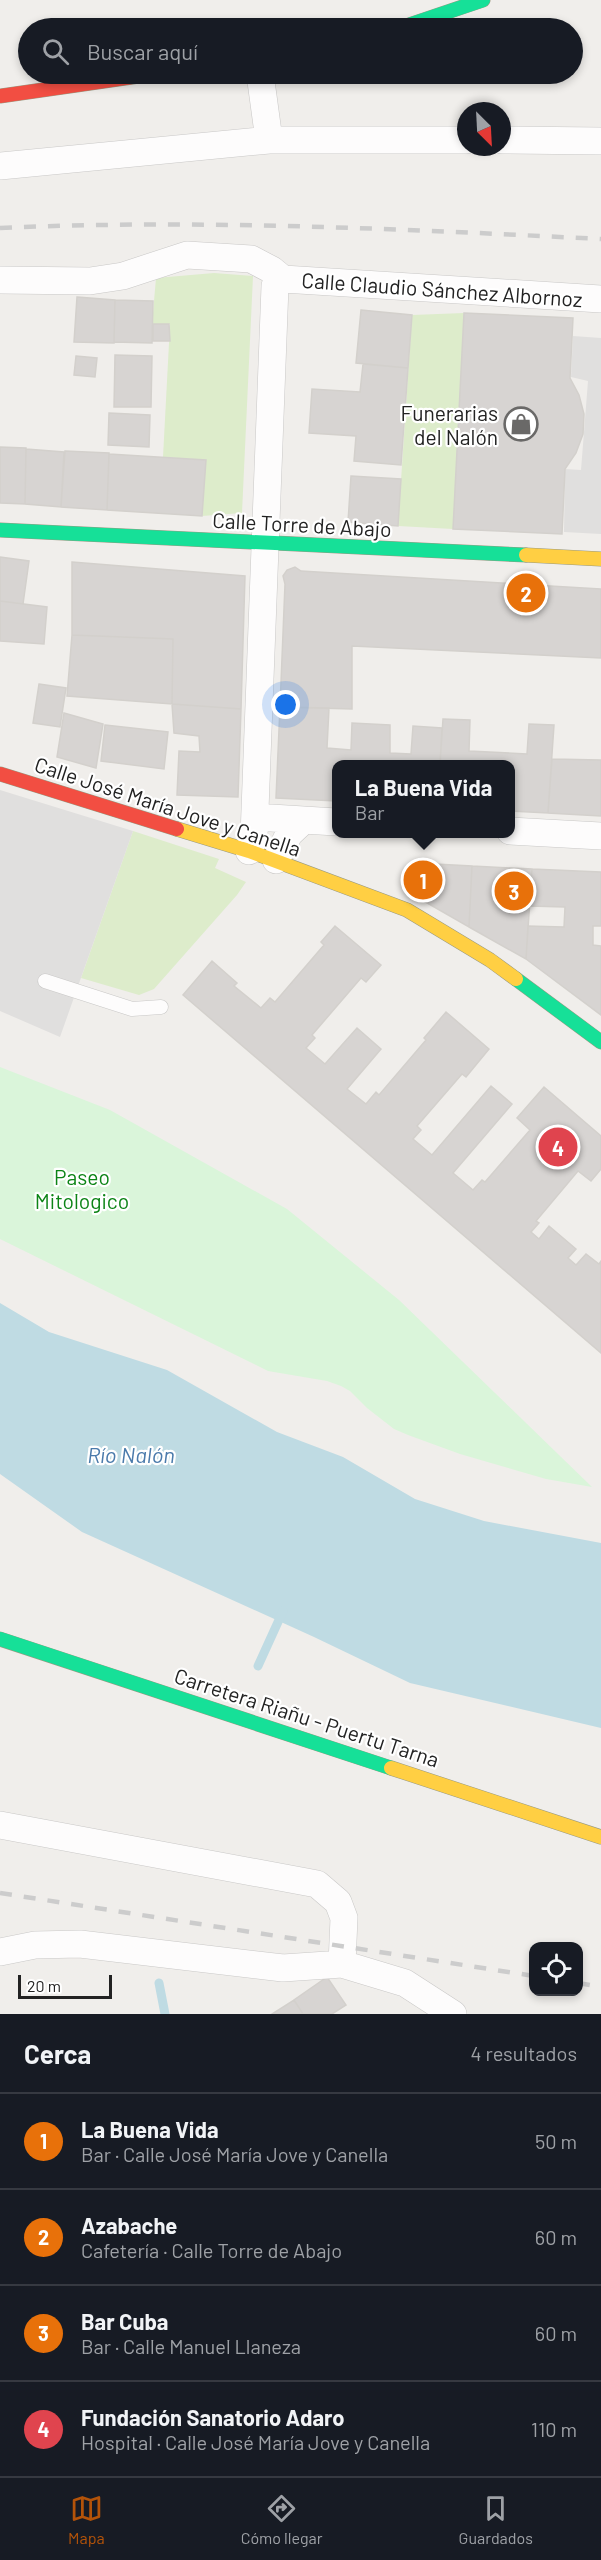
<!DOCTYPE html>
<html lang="es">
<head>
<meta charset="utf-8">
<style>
  body { margin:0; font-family:Barlow,sans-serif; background:#20242c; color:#f1f3f6 }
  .controls { position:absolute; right:18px; bottom:18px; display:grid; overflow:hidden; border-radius:12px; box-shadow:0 3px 9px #0003 }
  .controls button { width:54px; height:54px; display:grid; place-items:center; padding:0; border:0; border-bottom:2px solid #363941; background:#171b24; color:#f1f3f6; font:30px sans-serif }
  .compass { position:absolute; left:457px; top:102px; width:54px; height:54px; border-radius:50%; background:#171b24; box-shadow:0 3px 9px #0003; rotate:156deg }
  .scale { position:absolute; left:18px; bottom:15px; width:94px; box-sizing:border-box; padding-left:6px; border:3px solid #222; border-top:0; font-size:16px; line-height:21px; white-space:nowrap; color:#222; -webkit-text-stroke:4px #fff; paint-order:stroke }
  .you { position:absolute; left:286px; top:705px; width:21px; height:21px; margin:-15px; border:4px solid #fff; border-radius:50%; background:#1a73e8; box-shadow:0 0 0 9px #1a73e833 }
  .badge { display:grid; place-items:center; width:39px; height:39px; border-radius:50%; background:#b45309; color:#fff; font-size:20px; font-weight:700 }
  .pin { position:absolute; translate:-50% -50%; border:3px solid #fff; box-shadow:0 2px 6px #0006 }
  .popup { position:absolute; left:332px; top:760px; width:183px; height:78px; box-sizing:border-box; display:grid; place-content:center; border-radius:12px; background:#171b24; filter:drop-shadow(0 2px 4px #0005); font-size:20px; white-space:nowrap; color:#9ea1a6 }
  .popup b { font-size:22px; color:#f1f3f6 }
  .popup::after { content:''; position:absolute; left:50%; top:100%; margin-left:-12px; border:12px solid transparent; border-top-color:#171b24 }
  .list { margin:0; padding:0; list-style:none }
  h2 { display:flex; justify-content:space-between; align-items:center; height:78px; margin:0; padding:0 24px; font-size:26px }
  h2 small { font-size:20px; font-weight:400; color:#9ea1a6 }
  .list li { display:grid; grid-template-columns:39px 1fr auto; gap:18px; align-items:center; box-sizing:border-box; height:96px; padding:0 24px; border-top:2px solid #363941 }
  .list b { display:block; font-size:22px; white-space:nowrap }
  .list p { margin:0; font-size:20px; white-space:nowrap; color:#9ea1a6 }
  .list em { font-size:20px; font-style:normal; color:#9ea1a6 }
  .icon { flex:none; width:33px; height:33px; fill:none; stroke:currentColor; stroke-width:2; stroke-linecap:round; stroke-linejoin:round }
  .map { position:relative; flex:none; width:601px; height:2014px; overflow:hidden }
  .search { position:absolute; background:#171b24; box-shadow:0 3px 9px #0003; left:18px; right:18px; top:18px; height:66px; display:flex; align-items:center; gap:15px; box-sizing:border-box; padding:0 21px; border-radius:33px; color:#9ea1a6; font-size:22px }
  .sheet { height:462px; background:#171b24 }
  nav { display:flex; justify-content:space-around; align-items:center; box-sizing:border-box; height:84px; border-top:2px solid #363941; background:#171b24; font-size:16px; color:#9ea1a6 }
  nav a { display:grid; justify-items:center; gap:3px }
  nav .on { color:#b45309 }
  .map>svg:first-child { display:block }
  .grass { fill:#ddeccb }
  .park { fill:#daf5da }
  .parking { fill:#e0dfde }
  .water { fill:#bfdbe3 }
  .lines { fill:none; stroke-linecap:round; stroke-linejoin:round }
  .stream { stroke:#bfdbe3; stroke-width:9 }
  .building { fill:#d7d4d2; stroke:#d3d0cc; stroke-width:1.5 }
  .lane-casing { stroke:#c9c8c7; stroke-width:15 }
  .street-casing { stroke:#c9c8c7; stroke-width:28 }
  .fast-casing { stroke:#999a82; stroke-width:15 }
  .slow-casing { stroke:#999a82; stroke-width:15 }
  .jam-casing { stroke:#999a82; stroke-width:15 }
  .lane { stroke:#fdfcfc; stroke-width:14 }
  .street { stroke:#fdfcfc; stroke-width:27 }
  .fast { stroke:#16e098; stroke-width:14 }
  .slow { stroke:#ffcf43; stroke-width:14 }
  .jam { stroke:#f24e42; stroke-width:14 }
  .rail { stroke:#ccc; stroke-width:4.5; stroke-dasharray:12 12; stroke-linecap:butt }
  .labels { text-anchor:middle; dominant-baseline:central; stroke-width:4.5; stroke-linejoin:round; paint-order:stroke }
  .street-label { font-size:21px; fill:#222; stroke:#fff }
  .poi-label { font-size:21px; fill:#222; stroke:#fff; text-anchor:end }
  .park-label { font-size:21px; fill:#0c8416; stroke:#fff }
  .water-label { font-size:22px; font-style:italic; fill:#4a7aab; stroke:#fff }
</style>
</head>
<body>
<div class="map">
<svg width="601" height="2014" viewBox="0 0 601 2014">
  <rect width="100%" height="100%" fill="#f0eeeb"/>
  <path class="grass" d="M214,273L253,276L242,513L202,516L206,460L163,457L170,324H152L156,278Z
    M464,313L453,529L398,526L412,315Z
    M133,831L219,859L215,868L246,882L237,895L154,989L139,995L81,978Z"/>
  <path class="park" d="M0,1067L110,1110L287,1209L399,1300L592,1487L546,1479L460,1454L408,1435L394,1429L367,1408L350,1391L341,1386L327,1381L268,1371L0,1239Z"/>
  <path class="parking" d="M573,336L601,338V534L564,532L565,469L581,470L588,381L571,377Z
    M0,790L133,831L60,1037L0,1011Z"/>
  <path class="water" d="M0,1303L49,1332L167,1370L277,1432L343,1457L415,1499L484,1521L601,1543V1728L410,1683L314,1637L82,1532L0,1474Z"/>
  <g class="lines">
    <path class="stream" d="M258,1666L283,1611
      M159,1983L165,2014"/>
  </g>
  <path class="building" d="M77,297L115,300L114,343L74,342Z
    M115,300L153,301L152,343L114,342Z
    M361,310L412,315L408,368L356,363Z
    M464,313L573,318L570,378L579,395L584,414L583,434L576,453L565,469L562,534L453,529Z
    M153,324H169L170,341H153Z
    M115,355L152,356L151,407H114Z
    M76,356L97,358L95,377L74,375Z
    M363,364L408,368L401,465L354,461L356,436L309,433L312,389L360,392Z
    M109,413L150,415L149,447L108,445Z
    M0,447L26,448L25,504L0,503Z
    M26,449L64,452L61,507L25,504Z
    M65,451L109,453L107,510L61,507Z
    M109,454L206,460L202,516L107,510Z
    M351,476L401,479L398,526L348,522Z
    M0,557L29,561L23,604L0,601Z
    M72,562L245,576L241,709L172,704L173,639L72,635Z
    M295,567L301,571L601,589V658L352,646V709L280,707L285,584L283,576L287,570Z
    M0,601L47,607L44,644L0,641Z
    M72,635L173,639L172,704L67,696Z
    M39,684L66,688L60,727L33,723Z
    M172,704L241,709L238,797L177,795L179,751L200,752L199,736L174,733Z
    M280,707L329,708L327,748L351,750L352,723L390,725V753L411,754L413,726L442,728L440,764H336V801L276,798Z
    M64,713L103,724L96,768L57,757Z
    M443,719L470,720L469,751L527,754L529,724L554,725L548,813L510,811V764H440Z
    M105,725L168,732L164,769L101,761Z
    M552,759L601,760V816L548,813Z
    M416,863L472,866L469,927L415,896Z
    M472,866L532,869L526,959L469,927Z
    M532,869L601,872V926H593V945L601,946V1015L526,959L528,926L564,927L565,907L529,906Z
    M335,926L381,965L366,982L361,978L312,1035L315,1038L306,1048L325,1064L357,1028L381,1049L347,1089L366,1104L376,1092L379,1095L426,1040L424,1038L446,1012L489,1049L466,1077L462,1074L417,1126L421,1130L413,1139L432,1155L491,1086L512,1104L453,1173L473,1190L482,1180L485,1182L530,1130L517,1118L544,1087L601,1136V1169L591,1181L578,1171L536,1221L539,1223L531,1232L539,1239L549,1226L576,1249L568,1258L576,1265L586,1254L599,1264L601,1261V1353L183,995L212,961L237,983L234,986L261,1008L270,998L275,1002L324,945L321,942Z
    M327,1977L346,2005L332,2014H303L294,2000Z
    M294,2000L303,2014H272Z"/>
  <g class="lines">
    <defs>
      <path id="lane" d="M45,981L132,1009L161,1007"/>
      <path id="street" d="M260,74L269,140
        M502,140L601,141
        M0,166L269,140H466
        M283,279L601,299
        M0,280L90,281L123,276L187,255L251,259L272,270L283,279
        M255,817L336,822
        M510,831L601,836
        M249,851L254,836L275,286L283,279
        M276,860L289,834L304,820
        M0,1825L317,1884L338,1902L344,1918L342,1964
        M0,1952L35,1945L80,1944L283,1968L342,1964L405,1983L453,2014"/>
      <path id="fast" d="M400,28L483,0
        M0,530L526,555
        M516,979L601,1042
        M0,1639L391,1768"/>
      <path id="slow" d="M526,555L601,559
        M177,829L249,851L407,910L490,960L516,979
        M391,1768L601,1837"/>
      <path id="jam" d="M0,96L153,74
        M0,774L177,829"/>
    </defs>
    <use href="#lane" class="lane-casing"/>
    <use href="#street" class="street-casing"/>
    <use href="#fast" class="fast-casing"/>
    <use href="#slow" class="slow-casing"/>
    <use href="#jam" class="jam-casing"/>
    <use href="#lane" class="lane"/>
    <use href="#street" class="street"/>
    <use href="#fast" class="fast"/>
    <use href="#slow" class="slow"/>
    <use href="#jam" class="jam"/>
    <path class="rail" d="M0,228C200,219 401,229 601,239
      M0,1893L534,1976
      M578,1983L601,1987"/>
  </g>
  <defs>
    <symbol id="shop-ring" viewBox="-11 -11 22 22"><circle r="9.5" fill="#fff" stroke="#6a6968" stroke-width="1.5"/><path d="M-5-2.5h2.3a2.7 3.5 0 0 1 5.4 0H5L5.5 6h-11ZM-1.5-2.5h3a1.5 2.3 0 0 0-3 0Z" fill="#6a6968"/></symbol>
  </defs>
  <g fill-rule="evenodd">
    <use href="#shop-ring" x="502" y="405" width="38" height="38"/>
  </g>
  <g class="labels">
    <g class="street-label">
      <text transform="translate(442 289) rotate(4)">Calle Claudio Sánchez Albornoz</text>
      <text transform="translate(302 524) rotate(3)">Calle Torre de Abajo</text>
      <text transform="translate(168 806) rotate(18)">Calle José María Jove y Canella</text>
      <text transform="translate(307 1717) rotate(18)">Carretera Riañu - Puertu Tarna</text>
    </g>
    <g class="poi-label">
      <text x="498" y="412">Funerarias<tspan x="498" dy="24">del Nalón</tspan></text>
    </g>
    <g class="park-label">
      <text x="82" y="1176">Paseo<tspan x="82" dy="24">Mitologico</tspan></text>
    </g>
    <g class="water-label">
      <text x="131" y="1454">Río Nalón</text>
    </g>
  </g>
</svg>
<div class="controls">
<button><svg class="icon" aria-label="locate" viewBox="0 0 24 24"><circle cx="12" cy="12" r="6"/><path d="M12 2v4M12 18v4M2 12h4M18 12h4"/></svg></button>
</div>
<svg class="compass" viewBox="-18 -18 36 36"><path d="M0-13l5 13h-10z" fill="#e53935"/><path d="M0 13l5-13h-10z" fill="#9ea1a6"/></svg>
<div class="scale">20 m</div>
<div class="you"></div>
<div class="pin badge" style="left:423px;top:880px;background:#e8710a">1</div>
<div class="popup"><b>La Buena Vida</b>Bar</div>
<div class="pin badge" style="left:526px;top:593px;background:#e8710a">2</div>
<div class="pin badge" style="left:514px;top:891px;background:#e8710a">3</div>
<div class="pin badge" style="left:558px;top:1147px;background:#e0444e">4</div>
<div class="search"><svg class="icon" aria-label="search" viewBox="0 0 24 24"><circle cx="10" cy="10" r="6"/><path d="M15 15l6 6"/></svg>Buscar aquí</div>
</div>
<section class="sheet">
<h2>Cerca<small>4 resultados</small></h2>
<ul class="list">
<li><span class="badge" style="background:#e8710a">1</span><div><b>La Buena Vida</b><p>Bar · Calle José María Jove y Canella</p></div><em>50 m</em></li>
<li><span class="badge" style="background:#e8710a">2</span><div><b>Azabache</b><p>Cafetería · Calle Torre de Abajo</p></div><em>60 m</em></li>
<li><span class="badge" style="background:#e8710a">3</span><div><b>Bar Cuba</b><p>Bar · Calle Manuel Llaneza</p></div><em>60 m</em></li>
<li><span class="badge" style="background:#e0444e">4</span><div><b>Fundación Sanatorio Adaro</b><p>Hospital · Calle José María Jove y Canella</p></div><em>110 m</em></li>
</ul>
</section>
<nav>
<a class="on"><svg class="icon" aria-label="map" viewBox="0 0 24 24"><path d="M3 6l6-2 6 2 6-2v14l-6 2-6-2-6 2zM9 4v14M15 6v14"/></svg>Mapa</a>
<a><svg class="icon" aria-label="directions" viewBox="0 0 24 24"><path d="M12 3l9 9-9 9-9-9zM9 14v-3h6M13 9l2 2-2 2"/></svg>Cómo llegar</a>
<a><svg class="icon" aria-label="saved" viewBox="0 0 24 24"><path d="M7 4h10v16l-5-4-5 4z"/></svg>Guardados</a>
</nav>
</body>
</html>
